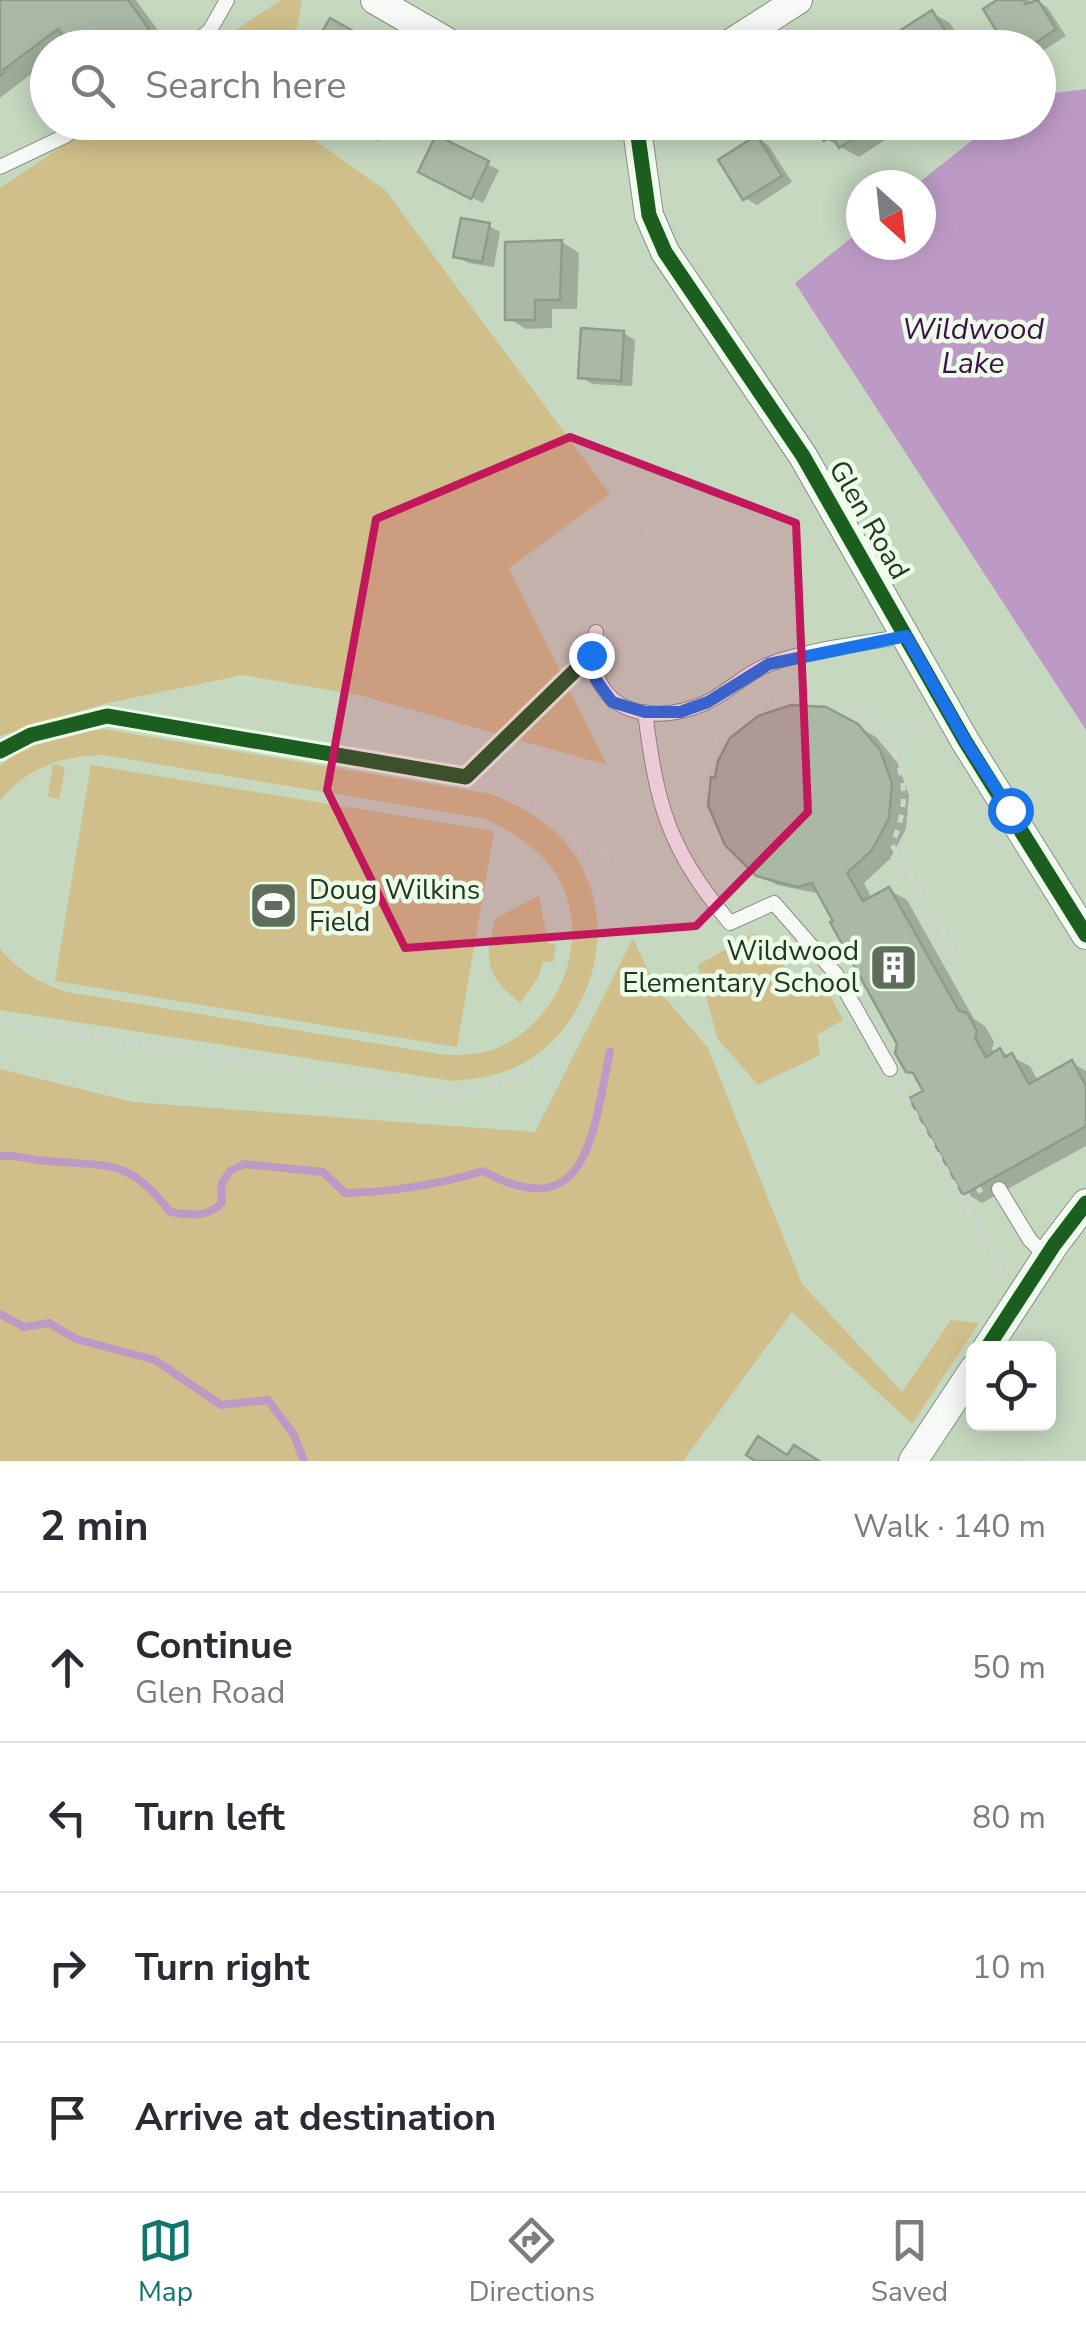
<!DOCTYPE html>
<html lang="en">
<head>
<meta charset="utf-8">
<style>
  body { margin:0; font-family:"Nunito Sans",sans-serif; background:#f7f7f7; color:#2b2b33 }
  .controls { position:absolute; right:30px; bottom:30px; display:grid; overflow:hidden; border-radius:15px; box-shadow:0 5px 25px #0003 }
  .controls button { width:90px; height:90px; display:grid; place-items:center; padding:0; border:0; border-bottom:2px solid #e1e1e2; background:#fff; color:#2b2b33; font:50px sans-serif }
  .compass { position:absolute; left:846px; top:170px; width:90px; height:90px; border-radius:50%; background:#fff; box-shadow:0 5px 25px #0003; rotate:153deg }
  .stop { position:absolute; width:30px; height:30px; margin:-22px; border:8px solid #1a73e8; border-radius:50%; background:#fff }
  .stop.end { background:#1a73e8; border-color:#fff; box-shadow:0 2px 10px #0008 }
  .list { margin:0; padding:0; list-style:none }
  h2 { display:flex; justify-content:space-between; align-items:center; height:130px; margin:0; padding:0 40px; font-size:42px }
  h2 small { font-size:32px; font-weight:400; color:#7c7c81 }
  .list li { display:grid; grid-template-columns:65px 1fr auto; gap:30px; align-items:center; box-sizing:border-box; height:150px; padding:0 40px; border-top:2px solid #e1e1e2 }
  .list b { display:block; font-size:38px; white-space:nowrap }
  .list p { margin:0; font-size:32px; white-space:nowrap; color:#7c7c81 }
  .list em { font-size:32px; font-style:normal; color:#7c7c81 }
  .icon { flex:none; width:55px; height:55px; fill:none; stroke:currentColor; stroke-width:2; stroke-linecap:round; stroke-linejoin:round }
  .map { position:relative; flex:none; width:1086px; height:1461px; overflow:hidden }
  .search { position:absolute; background:#fff; box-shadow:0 5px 25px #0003; left:30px; right:30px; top:30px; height:110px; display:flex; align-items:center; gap:25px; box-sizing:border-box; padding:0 35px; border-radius:55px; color:#7c7c81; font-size:38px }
  .sheet { height:730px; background:#fff }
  nav { display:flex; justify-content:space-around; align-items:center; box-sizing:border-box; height:140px; border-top:2px solid #e1e1e2; background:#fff; font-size:28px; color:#7c7c81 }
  nav a { display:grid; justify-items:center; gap:5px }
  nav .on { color:#0f766e }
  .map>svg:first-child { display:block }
  .green { fill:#d0bf8a }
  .water { fill:#bc9ac5 }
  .shadow { fill:#0003 }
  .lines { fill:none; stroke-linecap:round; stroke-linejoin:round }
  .stream { stroke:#bc9ac5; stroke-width:8 }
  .building { fill:#aab9a5; stroke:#8e9d8a; stroke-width:2.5 }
  .service-casing { stroke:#859380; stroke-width:16 }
  .minor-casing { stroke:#859380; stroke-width:30 }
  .path { stroke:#cfd5ce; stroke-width:5; stroke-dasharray:8 8; stroke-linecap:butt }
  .service { stroke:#f6f9f6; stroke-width:14 }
  .minor { stroke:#f6f9f6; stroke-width:28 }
  .cycleway-casing { stroke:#ecfee7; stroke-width:21 }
  .cycleway { stroke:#1b5e20; stroke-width:15 }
  .route { stroke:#1a73e8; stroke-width:12 }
  .marked { fill:#c2185b; fill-opacity:0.2; stroke:#c2185b; stroke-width:8; stroke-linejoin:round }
  .labels { text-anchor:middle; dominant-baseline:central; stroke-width:9; stroke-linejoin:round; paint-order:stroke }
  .street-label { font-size:28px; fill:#273523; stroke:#ecfee7 }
  .poi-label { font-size:28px; fill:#273523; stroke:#ecfee7; text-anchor:start }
  .water-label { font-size:30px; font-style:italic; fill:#420e50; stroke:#ecfee7 }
</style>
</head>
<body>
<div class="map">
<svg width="1086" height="1461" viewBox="0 0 1086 1461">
  <rect width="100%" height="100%" fill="#c6d8c0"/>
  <path class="green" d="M281,0H302L293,47H210Z
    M97,123H290L385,190L610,494L509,568L607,765L359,695L243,675L107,703L0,736V188Z
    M103,729L491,794C522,806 552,823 572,851C622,920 595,1025 520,1065C499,1076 476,1079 453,1081L0,1010V949C20,972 39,983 67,992L445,1055C461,1055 477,1055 492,1050C556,1026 592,946 561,883C546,852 515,833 485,819L104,755C64,755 25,768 0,801V766C30,740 65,733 103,729Z
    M53,764L65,767L59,799L48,797Z
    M91,765L494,831L457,1047L55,981Z
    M539,895L548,943L556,945L553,962H543L538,978L520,1003C485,974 484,960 495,919Z
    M755,933L807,992L825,986L843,1020L817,1035L820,1055L758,1085L717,1038L698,965Z
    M633,938L655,986L708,1048L802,1284L902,1392L951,1320L979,1323L912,1424L792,1312L683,1461H0V1069L133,1102L535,1132Z"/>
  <path class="water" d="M1086,89V730L795,283L861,230V245H921V185H916L994,123L1038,122L1039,95Z"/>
  <path class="shadow" d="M0,0H136L165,40L155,48H48V61L0,98Z
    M1002,0H1029L1031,3L1036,0L1047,7L1066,36L1038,54V48H1010Z
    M932,13L950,23L965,48H909Z
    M361,122H390L382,139L359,128Z
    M818,122H888L894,134L859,157L826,139L816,124Z
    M437,138L499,170L483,203L432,178Z
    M757,138L768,145L792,182L757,205L745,198Z
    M489,226L500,232L494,267L468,263L456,256Z
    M562,242L579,253L577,309H552V328L526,329L508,318Z
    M623,333L635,340L632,386L592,384L581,377Z
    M857,726L876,737L897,762L909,795L906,829L890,859L864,883L872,899L889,890L907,900L974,1019L985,1026L994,1042L992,1049L995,1054L1000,1051L1030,1066L1038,1081L1072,1063L1086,1071V1146L982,1203L965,1193L927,1092L918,1076L908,1070L900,1044L821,894L777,885L758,874Z"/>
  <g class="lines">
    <path class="stream" d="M0,1156C16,1154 31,1160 47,1161C108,1167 128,1157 170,1212C190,1215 207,1218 222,1203L221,1185L230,1171L244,1164L323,1172L345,1193C394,1192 437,1185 483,1171C590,1230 593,1128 610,1052
      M0,1314L24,1327L49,1323L76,1339L155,1360L221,1405L268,1400L294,1435L304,1461"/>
  </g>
  <path class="building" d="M0,0H128L149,29L124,48H67L64,44L67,41L58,29L3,70L4,73L0,76Z
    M997,0H1023L1026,4L1038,0L1056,29L1028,48H1007L983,9Z
    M932,10L956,48H906L896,33Z
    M330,18L376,44L374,48H313Z
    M359,122H384L377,139L356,129Z
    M877,122L839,148L832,136L824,141L812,123Z
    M436,135L489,161L471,199L418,172Z
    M757,135L782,176L743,200L718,160Z
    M461,218L490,223L482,262L453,257Z
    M562,240L560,300H535V320H505V242Z
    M581,328L624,331L621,381L578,378Z
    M791,705L826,707L858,724L880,750L892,783L889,818L872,850L847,873L863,901L889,887L959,1011L967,1013L977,1031L975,1038L986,1057L1000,1048L1005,1057L1012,1053L1029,1084L1072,1060L1086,1086V1126L963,1195L909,1098L923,1091L913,1073L906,1072L895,1053L897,1044L830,922L833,921L812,883L797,887L756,876L725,845L708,805L711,777L715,778L718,761L730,738L758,716Z
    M758,1436L787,1455L794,1445L819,1461H755L746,1455Z"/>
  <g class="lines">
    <defs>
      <path id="service" d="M189,48L210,30L227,0
        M0,167L65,136L86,122
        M596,632C581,706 643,729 703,704C727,694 745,673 770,664C812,648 862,644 906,636
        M645,712C657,807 668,848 730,923L774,903L836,974L890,1069
        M999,1189L1030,1240L1047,1257"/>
      <path id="minor" d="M375,0L458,48
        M723,48L798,0
        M636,122L649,215L665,252L803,456L965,741L1086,935
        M987,1348L1054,1245L1086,1203
        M913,1461L974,1369"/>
    </defs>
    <use href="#service" class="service-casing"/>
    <use href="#minor" class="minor-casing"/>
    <path class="path" d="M646,529L650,536
      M845,701L866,713L891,744
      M924,723L891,744C907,782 908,806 892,845L959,961
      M573,834C605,854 633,873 672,870
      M703,860L715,853C710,838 704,823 701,807C698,788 703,771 711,754C730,706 769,691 819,694
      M0,1022L451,1093C479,1088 507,1084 532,1070C540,1065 548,1056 555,1050C616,994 620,901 571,835C561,821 539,806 524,796C509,786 484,783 466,777
      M898,1083L1004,1274
      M963,1199L982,1189"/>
    <use href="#service" class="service"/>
    <use href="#minor" class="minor"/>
    <defs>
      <path id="cycleway" d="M636,122L649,215L665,252L803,456L965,741L1086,935
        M0,751L31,735L107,716L466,777L591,655
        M987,1348L1054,1245L1086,1203"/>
    </defs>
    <use href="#cycleway" class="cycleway-casing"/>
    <use href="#cycleway" class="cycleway"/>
  </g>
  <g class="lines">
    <path class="route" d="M591,655L596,680L612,702L645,712H680L708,702L769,664L906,636L966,742L1010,810"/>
  </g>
  <path class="marked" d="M570,437L796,523L808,812L696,926L405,948L327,790L376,519Z"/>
  <defs>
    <symbol id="stadium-square" viewBox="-11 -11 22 22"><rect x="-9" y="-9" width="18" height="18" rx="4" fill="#5f6e5a" stroke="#ecfee7"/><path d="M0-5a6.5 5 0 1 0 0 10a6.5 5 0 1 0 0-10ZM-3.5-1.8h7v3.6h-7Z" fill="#fff"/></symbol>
    <symbol id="building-square" viewBox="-11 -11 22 22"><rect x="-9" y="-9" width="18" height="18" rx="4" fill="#5f6e5a" stroke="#ecfee7"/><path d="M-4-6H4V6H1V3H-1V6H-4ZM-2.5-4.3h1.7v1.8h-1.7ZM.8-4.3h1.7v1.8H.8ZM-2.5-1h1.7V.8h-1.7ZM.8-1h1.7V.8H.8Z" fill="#fff"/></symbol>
  </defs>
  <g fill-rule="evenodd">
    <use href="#stadium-square" x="246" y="878" width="55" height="55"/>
    <use href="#building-square" x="866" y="940" width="55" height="55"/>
  </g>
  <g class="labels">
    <g class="street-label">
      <text transform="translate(869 520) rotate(60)">Glen Road</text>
    </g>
    <g class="poi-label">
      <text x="309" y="890">Doug Wilkins<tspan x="309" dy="32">Field</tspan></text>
      <text x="859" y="951" text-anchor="end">Wildwood<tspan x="859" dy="32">Elementary School</tspan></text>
    </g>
    <g class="water-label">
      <text x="973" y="329">Wildwood<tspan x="973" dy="34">Lake</tspan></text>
    </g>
  </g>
</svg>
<div class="controls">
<button><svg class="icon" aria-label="locate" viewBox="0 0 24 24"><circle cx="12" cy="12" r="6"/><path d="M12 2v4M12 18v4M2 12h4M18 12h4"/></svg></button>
</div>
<svg class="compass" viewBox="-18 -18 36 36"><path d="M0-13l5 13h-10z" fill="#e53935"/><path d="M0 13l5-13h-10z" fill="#7c7c81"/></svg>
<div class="stop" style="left:1010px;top:810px"></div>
<div class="stop end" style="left:591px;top:655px"></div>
<div class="search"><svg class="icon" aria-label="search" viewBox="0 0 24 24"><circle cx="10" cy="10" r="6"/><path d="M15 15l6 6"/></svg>Search here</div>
</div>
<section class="sheet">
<h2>2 min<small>Walk · 140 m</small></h2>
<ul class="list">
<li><svg class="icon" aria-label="ahead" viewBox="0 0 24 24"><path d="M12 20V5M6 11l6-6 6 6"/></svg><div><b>Continue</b><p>Glen Road</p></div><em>50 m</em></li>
<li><svg class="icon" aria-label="left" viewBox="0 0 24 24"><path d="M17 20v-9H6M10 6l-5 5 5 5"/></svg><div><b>Turn left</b></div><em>80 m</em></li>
<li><svg class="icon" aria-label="right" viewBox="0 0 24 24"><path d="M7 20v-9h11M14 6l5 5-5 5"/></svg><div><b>Turn right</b></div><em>10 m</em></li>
<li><svg class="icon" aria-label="arrive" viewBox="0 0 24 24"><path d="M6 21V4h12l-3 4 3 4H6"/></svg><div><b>Arrive at destination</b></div></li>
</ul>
</section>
<nav>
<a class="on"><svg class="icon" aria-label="map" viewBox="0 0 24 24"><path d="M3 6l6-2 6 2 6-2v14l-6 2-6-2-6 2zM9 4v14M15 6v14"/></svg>Map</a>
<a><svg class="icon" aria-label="directions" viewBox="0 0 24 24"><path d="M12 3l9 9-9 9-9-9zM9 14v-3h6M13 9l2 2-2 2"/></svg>Directions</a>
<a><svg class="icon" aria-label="saved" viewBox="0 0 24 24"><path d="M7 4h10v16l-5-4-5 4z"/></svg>Saved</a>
</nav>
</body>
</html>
